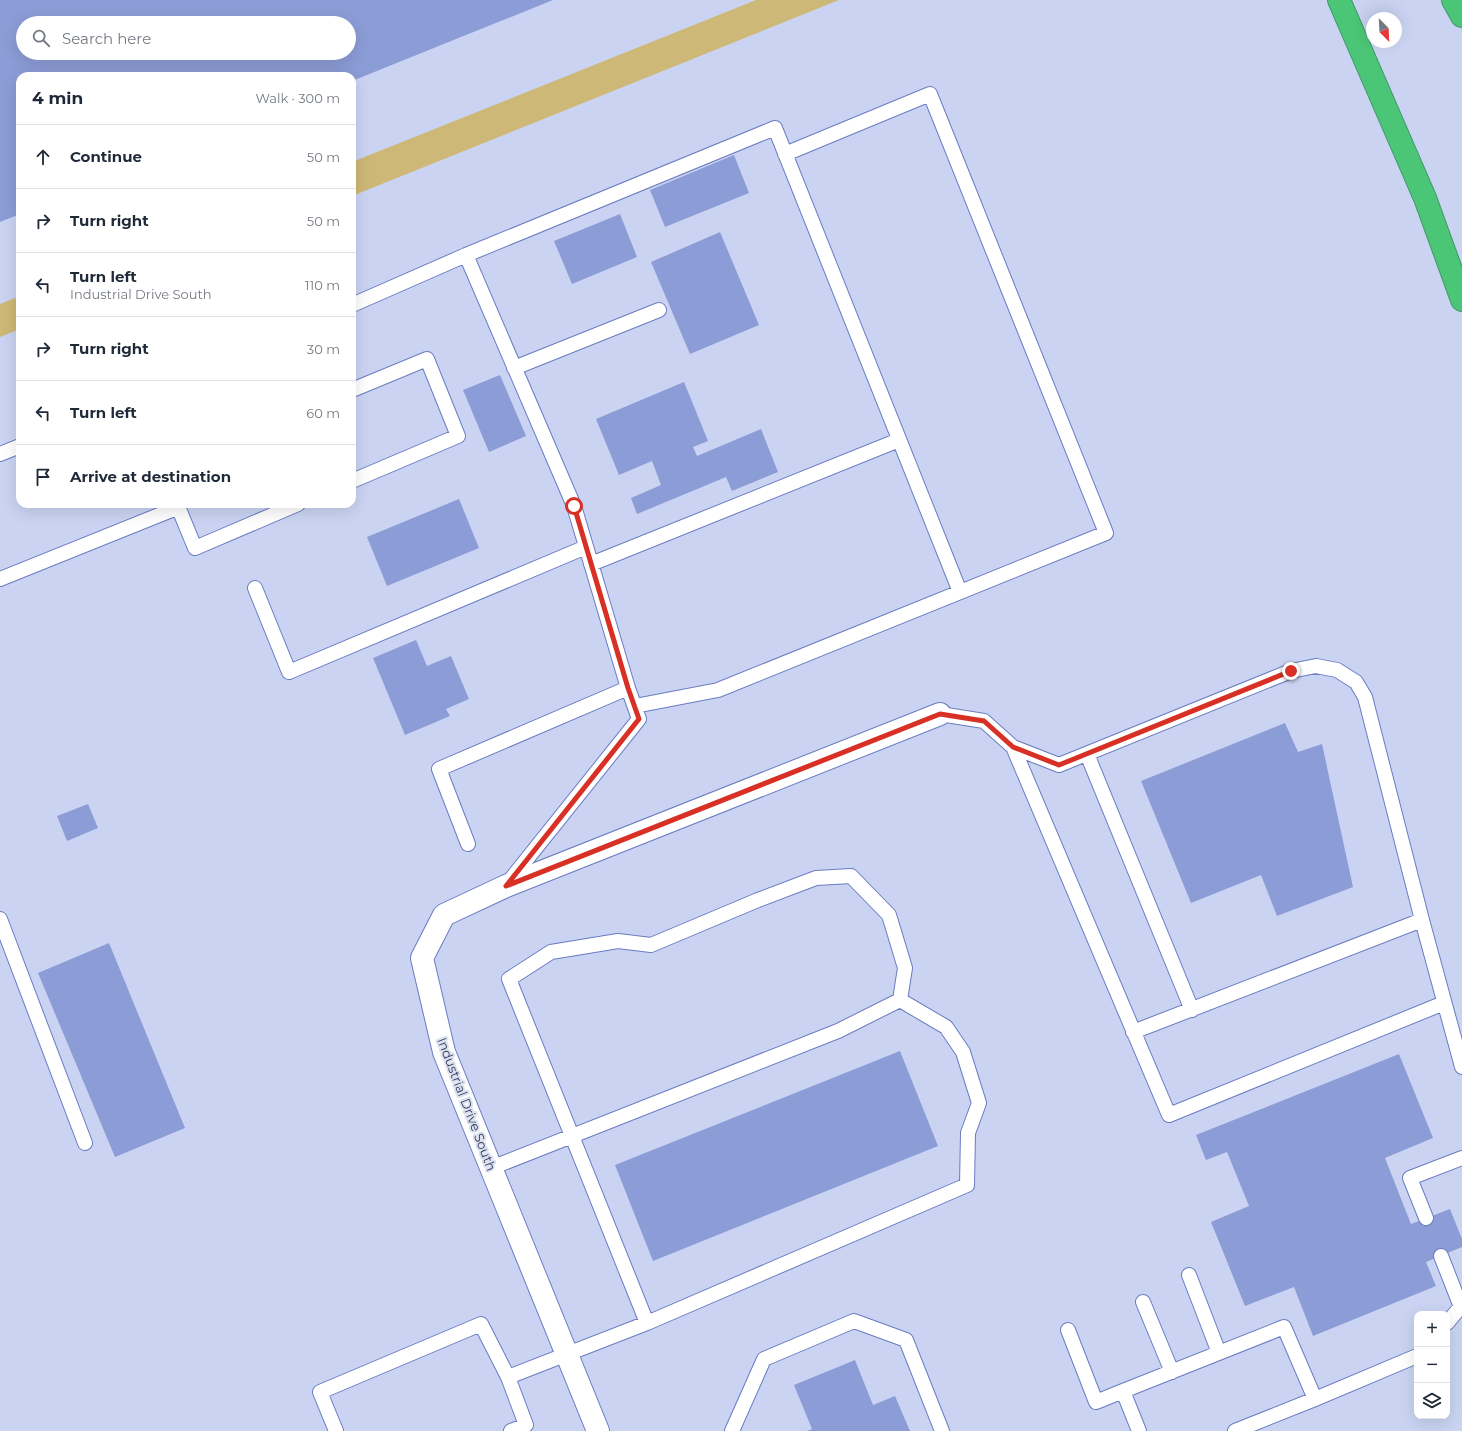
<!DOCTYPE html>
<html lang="en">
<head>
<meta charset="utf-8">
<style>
  body { margin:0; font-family:Montserrat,sans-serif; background:#f2f2f3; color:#1f2937 }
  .controls { position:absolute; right:12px; bottom:12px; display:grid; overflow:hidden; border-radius:8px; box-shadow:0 4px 16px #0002 }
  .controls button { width:36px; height:36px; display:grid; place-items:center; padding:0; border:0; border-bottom:1px solid #e0e1e3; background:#fff; color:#1f2937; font:20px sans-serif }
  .compass { position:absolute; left:1366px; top:12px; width:36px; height:36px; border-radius:50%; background:#fff; box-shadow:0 4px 16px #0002; rotate:156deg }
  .stop { position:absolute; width:12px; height:12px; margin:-9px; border:3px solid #d93025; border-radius:50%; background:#fff }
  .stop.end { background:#d93025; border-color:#fff; box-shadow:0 1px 4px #0008 }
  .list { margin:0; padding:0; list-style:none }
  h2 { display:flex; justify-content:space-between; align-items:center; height:52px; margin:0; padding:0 16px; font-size:17px }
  h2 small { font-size:13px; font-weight:400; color:#747a83 }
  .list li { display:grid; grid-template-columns:26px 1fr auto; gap:12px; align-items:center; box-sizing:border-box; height:64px; padding:0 16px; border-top:1px solid #e0e1e3 }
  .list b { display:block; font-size:15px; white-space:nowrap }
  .list p { margin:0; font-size:13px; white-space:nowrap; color:#747a83 }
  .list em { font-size:13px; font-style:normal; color:#747a83 }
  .icon { flex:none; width:22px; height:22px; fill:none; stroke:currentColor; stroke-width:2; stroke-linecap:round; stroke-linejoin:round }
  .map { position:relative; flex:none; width:1462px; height:1431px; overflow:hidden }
  .search { position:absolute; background:#fff; box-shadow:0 4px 16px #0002; left:16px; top:16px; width:340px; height:44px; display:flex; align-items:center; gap:10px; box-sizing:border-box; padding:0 14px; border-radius:22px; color:#747a83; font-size:15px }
  .panel { position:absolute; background:#fff; box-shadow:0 4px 16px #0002; left:16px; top:72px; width:340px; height:436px; border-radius:12px }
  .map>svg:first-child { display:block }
  .water { fill:#ceb877 }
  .building { fill:#8c9cd6; fill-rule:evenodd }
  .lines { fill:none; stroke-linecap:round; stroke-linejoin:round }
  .lane-casing { stroke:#6a7cc1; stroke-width:16 }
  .street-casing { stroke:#6a7cc1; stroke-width:24 }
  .highway-casing { stroke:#42956c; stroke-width:24 }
  .lane { stroke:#fff; stroke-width:14 }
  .street { stroke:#fff; stroke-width:22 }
  .highway { stroke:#4bc676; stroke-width:22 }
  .route { stroke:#d93025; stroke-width:5 }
  .labels { text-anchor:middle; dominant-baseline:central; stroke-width:4; stroke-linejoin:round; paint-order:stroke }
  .street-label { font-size:13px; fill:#323a58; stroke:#dce1f0 }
</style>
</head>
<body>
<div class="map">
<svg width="1462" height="1431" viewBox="0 0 1462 1431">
  <rect width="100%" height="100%" fill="#cad4f2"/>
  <path class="water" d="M756,0H839L352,196V162Z
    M20,296V329L0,337V304Z"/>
  <path class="building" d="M0,0H553L352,81V76H20V214L0,222ZM23,23H349V53H23Z
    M734,155L749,193L665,227L650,190Z
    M620,214L637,257L572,284L554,241Z
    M720,232L759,325L690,354L651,262Z
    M500,375L526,436L489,452L463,390Z
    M684,382L708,441L693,447L697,456L761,429L778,472L732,491L726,477L637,514L631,498L661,485L652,461L619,475L596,419Z
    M459,499L479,548L387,586L367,537Z
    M416,640L427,666L451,656L469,699L446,709L450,716L405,735L373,658Z
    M1285,723L1298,752L1322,744L1353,887L1277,916L1261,875L1191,903L1141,781Z
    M88,804L98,828L67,841L57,816Z
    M109,943L185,1128L115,1157L38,973Z
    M900,1051L938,1146L653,1261L615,1165Z
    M1399,1054L1433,1138L1385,1158L1411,1224L1450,1209L1462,1239V1247L1426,1262L1436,1286L1313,1336L1294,1287L1245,1306L1211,1222L1249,1206L1227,1152L1206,1160L1196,1135Z
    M855,1360L873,1405L895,1396L910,1431H807L812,1429L794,1385Z"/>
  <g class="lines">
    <defs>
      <path id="lane" d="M466,255L775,128L960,592
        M352,305L466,255L574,506L628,688L639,719L507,884
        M514,368L659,310
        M352,390L427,359L458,436L352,481
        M0,454L20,446
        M177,504L195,548L298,504
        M591,564L899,440
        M0,579L179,507
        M255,588L289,672L586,547
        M635,706L718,690L1106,533L930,94L785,154
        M940,714L984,721L1013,747L1059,765L1291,671L1316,666L1337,670L1356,682L1365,697L1422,920L1462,1067
        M1013,747L1169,1115L1444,1003
        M1087,754L1192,1010
        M468,844L439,769L628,688
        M0,919L85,1143
        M1133,1032L1422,920
        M491,1168L838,1031L900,1000L905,968L889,915L851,876L816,878L758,900L651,945L618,941L551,952L509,979L647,1323L508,1377
        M1426,1218L1410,1178L1462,1158
        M1441,1256L1461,1307
        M1189,1275L1219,1353
        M1143,1302L1172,1372
        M647,1323L967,1185L968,1133L979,1103L963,1052L946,1027L900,1000
        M1447,1323L1462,1305
        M1068,1330L1096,1402L1123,1391
        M336,1431L320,1392L481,1324L508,1377L526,1425L511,1431
        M732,1431L764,1359L854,1321L906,1340L942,1431
        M1139,1431L1123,1391L1284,1327L1315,1399
        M1235,1431L1315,1399L1417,1356"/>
      <path id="street" d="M598,1431L444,1052L422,958L444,915L506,886L940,714"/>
      <path id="highway" d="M1339,0L1425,198L1462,300
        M1453,0L1462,16"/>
    </defs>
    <use href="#lane" class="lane-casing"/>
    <use href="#street" class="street-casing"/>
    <use href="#highway" class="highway-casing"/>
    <use href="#lane" class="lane"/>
    <use href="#street" class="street"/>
    <use href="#highway" class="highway"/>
  </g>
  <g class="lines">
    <path class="route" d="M574,506L628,688L639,719L506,886L940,714L984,721L1013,747L1059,765L1291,671"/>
  </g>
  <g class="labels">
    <g class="street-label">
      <text transform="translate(467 1104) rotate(69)">Industrial Drive South</text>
    </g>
  </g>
</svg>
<div class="controls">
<button>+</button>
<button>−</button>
<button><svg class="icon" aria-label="layers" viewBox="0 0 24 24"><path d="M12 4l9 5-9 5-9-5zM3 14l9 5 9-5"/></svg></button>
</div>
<svg class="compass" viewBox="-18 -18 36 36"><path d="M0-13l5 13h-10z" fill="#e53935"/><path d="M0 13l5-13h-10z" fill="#747a83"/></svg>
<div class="stop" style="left:574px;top:506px"></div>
<div class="stop end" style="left:1291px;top:671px"></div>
<div class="search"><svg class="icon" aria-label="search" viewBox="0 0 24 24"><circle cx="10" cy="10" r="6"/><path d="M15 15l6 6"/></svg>Search here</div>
<section class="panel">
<h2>4 min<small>Walk · 300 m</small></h2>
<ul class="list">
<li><svg class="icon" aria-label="ahead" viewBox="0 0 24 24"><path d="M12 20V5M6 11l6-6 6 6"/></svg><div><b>Continue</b></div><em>50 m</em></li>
<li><svg class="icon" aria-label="right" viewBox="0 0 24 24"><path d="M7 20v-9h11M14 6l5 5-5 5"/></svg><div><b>Turn right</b></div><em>50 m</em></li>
<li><svg class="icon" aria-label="left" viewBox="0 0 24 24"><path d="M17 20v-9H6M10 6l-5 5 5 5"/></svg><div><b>Turn left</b><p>Industrial Drive South</p></div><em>110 m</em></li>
<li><svg class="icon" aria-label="right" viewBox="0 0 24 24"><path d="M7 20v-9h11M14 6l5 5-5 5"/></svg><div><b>Turn right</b></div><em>30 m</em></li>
<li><svg class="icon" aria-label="left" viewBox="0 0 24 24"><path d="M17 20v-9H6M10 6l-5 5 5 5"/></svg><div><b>Turn left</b></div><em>60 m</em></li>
<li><svg class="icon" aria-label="arrive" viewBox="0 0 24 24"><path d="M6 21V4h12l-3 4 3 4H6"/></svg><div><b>Arrive at destination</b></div></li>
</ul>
</section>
</div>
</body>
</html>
